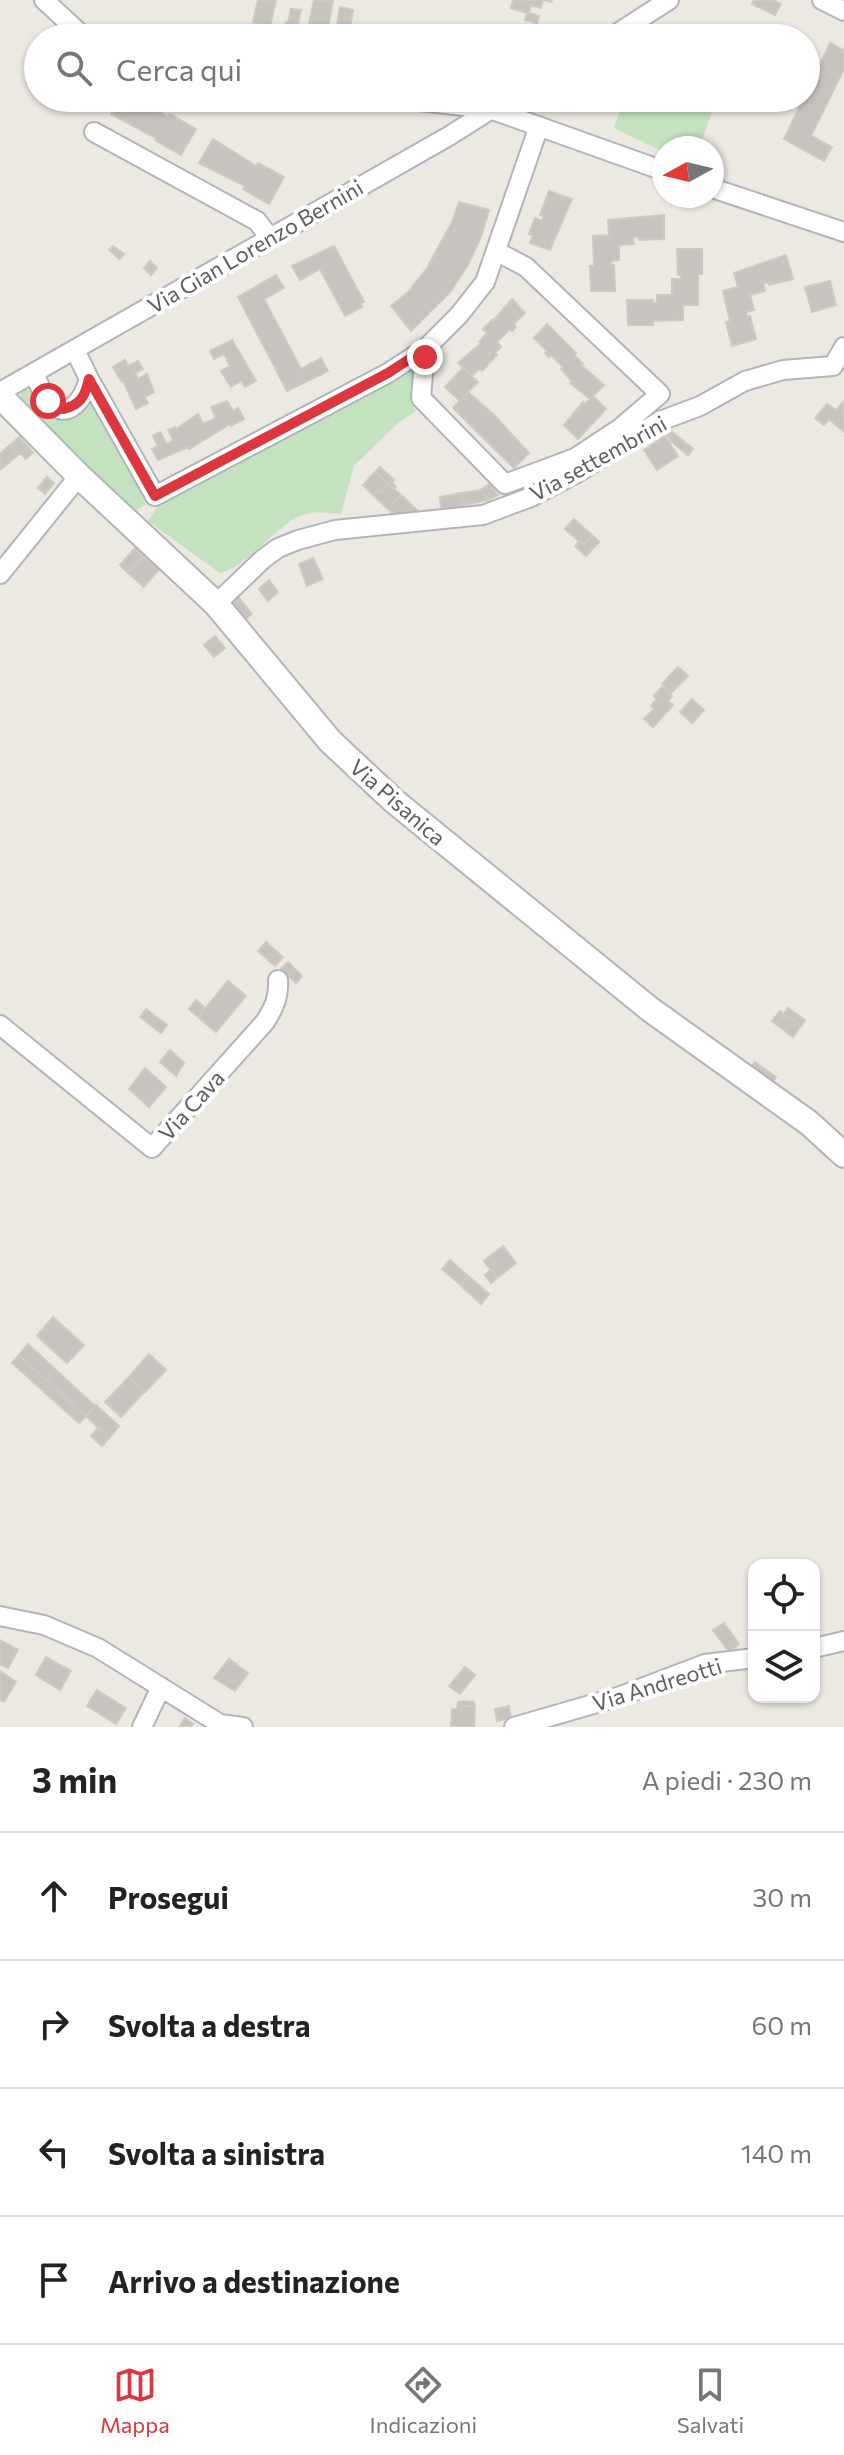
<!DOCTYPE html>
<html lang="it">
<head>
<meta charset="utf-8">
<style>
  body { margin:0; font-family:Commissioner,sans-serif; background:#f6f6f6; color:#222 }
  .controls { position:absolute; right:24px; bottom:24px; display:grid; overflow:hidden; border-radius:16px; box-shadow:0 2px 6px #0004 }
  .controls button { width:72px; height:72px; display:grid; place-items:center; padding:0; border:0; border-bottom:2px solid #e0e0e0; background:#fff; color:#222; font:40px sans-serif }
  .compass { position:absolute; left:652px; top:136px; width:72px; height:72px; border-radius:50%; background:#fff; box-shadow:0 2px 6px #0004; rotate:262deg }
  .stop { position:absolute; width:24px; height:24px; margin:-18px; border:6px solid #dc373f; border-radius:50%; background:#fff }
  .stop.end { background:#dc373f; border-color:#fff; box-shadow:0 2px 8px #0008 }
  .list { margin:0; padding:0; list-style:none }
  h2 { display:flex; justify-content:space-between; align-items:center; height:104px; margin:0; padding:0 32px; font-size:34px }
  h2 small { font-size:26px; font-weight:400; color:#767676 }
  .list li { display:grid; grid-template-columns:52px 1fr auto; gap:24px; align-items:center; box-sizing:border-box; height:128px; padding:0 32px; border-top:2px solid #e0e0e0 }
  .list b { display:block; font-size:30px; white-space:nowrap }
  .list em { font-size:26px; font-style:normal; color:#767676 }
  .icon { flex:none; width:44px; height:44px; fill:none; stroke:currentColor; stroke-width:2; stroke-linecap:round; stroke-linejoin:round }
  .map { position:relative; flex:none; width:844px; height:1727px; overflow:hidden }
  .search { position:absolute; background:#fff; box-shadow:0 2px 6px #0004; left:24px; right:24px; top:24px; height:88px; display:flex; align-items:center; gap:20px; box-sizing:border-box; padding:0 28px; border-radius:44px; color:#767676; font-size:30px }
  .sheet { height:616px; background:#fff }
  nav { display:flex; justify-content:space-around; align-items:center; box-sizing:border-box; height:112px; border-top:2px solid #e0e0e0; background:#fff; font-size:22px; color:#767676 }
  nav a { display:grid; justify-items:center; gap:4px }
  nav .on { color:#dc373f }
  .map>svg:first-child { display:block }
  .green { fill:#c4e2bf }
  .building { fill:#c7c3be; stroke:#d0c9c0; stroke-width:2 }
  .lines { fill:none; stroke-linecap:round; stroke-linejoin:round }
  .street-casing { stroke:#b2b5b8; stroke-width:22 }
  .secondary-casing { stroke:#b1b5b8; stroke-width:28 }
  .street { stroke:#fff; stroke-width:18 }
  .secondary { stroke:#fff; stroke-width:24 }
  .route { stroke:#dc373f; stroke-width:10 }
  .labels { text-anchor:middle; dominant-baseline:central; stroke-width:8; stroke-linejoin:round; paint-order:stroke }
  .street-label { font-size:22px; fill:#5a5e61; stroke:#fff }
</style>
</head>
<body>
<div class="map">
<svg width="844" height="1727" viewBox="0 0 844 1727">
  <rect width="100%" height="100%" fill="#ece8e2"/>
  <path class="green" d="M624,98H710L716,101L699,148H664V152L614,128Z
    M416,361L410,402L416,411L397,424L354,466L341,514C331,513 319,511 309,513C277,520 252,565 220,573L148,521L160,503L383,386Z
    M25,388L38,400L35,405L42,413L47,410L85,406L91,399L149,503L133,512L24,409L20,391Z"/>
  <path class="building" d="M258,0H276L270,26L253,22Z
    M314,0L333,1L328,28L309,24Z
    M513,0H552L551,2L543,0L541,8L531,5L529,13L539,16L537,23L525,20L527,13L511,8Z
    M754,0H773L781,4L775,15L752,4Z
    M340,7L353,10L348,38H335Z
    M291,9L301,10L298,24L288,23Z
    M286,22L296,24L294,34L284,33Z
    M401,26L424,31L423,38H398Z
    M284,33L312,36V38H284Z
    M830,43L844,50V69L811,136L832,147L824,161L784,139Z
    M120,98H139L168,117L170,114L196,129L181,155L155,140L156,138L111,114Z
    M769,98H781L777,109L766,105Z
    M213,139L256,166L258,163L284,177L269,204L243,189L245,186L199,163Z
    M549,191L572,199L550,250L530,243L533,235L529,234L535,218L542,221L544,216L540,215Z
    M459,202L489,210L482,234L469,263L451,291L411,331L391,306L408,292L427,268L452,222Z
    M664,215V239L639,240V237H633L634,244L619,245V260L611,261V265H614L615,291H591L590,266H594L593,236L609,235L608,220Z
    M113,246L124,254L120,259L109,250Z
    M334,246L364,302L361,303L362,307L345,316L320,269L300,280L292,266Z
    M677,249H702V274H698V305H683V320L653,321V325H628L627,300H653V303H657V295H672V279H681V275H678Z
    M786,255L793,279L769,285L768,282L763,283L765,291L750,295L754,310L746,312L747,317L750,316L756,339L732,346L726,322L730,321L723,291L738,287L734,273Z
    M150,261L157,268L151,275L144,268Z
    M276,275L284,288L264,299L301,369L321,358L328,371L287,391L238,297Z
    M830,281L836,305L812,312L805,287Z
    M512,299L525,313L514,324L516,327L512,331L510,329L497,342L501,347L495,353L497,355L482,371L480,368L472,376L458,363L481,343L479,342L487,333L483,329L492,320L493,321Z
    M547,324L576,353L574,355L583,364L581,365L604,385L590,399L570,383L572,381L561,369L563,367L551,355L549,357L545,353L547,351L534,338Z
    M232,340L256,381L245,387L241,381L231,387L221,371L230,366L224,354L214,359L210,351Z
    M125,360L128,366L138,361L143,369L135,373L138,379L147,374L154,392L145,397L148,403L136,409L123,380L121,381L113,367Z
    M463,368L478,382L460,401L445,387Z
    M468,392L494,415L529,453L514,468L453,408Z
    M593,396L606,409L578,439L564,425L583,402L585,404Z
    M227,401L233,411L238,408L244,419L231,426L230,424L189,449L188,447L158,460L152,449L158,446L153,436L160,432L167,444L173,440L168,430L175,427L176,429L198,414L203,424L216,418L211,407Z
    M843,402L844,432L829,419L824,425L815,418L827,404L836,410Z
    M665,426L693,449L688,455L672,442L662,428Z
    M665,436L678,456L657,470L644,450Z
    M19,437L28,447L19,454L10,445Z
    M10,445L19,454L1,469L0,454Z
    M28,447L33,453L26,459L20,453Z
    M380,467L394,480L392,483L396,487L394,489L375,472Z
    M375,472L388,484L379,493L377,490L373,495L363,485Z
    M47,477L54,483L45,494L38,488Z
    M388,484L401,495L388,509L373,495L377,490L379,493Z
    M489,484L498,495L488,500L481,490Z
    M481,490L488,500L463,505L461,493Z
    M461,493L463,505L441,509L440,497Z
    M401,495L419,512L399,519L388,509Z
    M574,519L592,535L583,545L565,529Z
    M592,535L599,542L586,556L575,546L579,542L583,545Z
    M135,548L143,556L128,573L120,565Z
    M143,556L159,569L144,587L128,573Z
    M313,558L323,579L307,586L299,564Z
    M269,580L278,592L268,601L259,589Z
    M239,598L252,614L238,625L225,609Z
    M215,636L225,648L214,657L204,645Z
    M678,667L688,676L671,693L662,684Z
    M662,687L672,696L668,701L673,705L653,727L644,719L654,709L651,706L657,699L654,696Z
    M692,699L704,710L692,723L680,712Z
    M266,942L283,957L275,966L258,951Z
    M288,962L302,976L296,983L281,969Z
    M228,981L246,996L216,1032L198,1017Z
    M196,1000L205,1008L198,1017L189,1009Z
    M788,1008L805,1020L801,1026L784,1014Z
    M146,1009L167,1025L161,1033L140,1017Z
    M780,1011L784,1014L776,1024L772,1021Z
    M784,1014L801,1026L793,1037L776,1024Z
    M170,1050L184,1063L176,1076L160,1062Z
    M755,1062L776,1077L769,1087L748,1071Z
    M145,1068L166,1087L149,1107L129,1089Z
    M503,1246L516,1263L497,1278L484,1261Z
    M450,1260L468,1276L461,1285L442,1269Z
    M491,1270L497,1278L491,1283L485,1275Z
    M468,1276L489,1294L481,1304L460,1285Z
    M53,1317L84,1345L67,1363L37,1336Z
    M28,1344L95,1406L86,1416L19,1355Z
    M149,1354L166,1370L145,1392L129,1377Z
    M19,1355L86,1416L79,1423L12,1363Z
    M129,1377L145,1391L121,1417L105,1402Z
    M96,1405L119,1426L109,1438L86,1416Z
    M98,1428L109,1438L102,1446L91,1436Z
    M724,1623L739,1644L729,1652L713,1630Z
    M0,1640L18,1650L8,1668L0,1664Z
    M46,1657L71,1671L60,1690L36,1675Z
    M229,1659L248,1673L235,1691L214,1678Z
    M465,1667L475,1675L460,1694L449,1686Z
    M0,1671L16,1682L4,1702L0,1700Z
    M97,1690L126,1708L116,1724L87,1706Z
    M463,1701L474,1702V1706H462V1710H457L458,1702Z
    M462,1706H475L474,1727H451L452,1709L462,1710Z
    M509,1706L511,1718L497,1721L495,1709Z
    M185,1718L193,1724L190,1727H179Z"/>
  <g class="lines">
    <defs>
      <path id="street" d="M44,0L85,38
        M822,0L844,11
        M610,38L669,0
        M393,98L490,109L664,171
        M94,132L257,221L270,238
        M712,188L844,232
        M425,349L421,398L505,484L575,458L619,429L660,394L526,267L496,251
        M34,373C38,382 42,394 49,402C69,423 84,397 89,379L75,350
        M89,379L155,496L388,373L425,349L459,315L485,282L539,126
        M0,392L449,136L509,98
        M0,574L79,476
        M216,604L263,559L278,548L298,540L335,530L483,515L531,497L577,473L660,421L700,406L745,381L783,370L833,366L844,347
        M0,1025L152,1148L265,1022C274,1008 279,997 278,980
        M0,1616L44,1625L98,1648L220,1724L243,1727
        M814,1648L844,1641
        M142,1727L161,1687
        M514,1727L621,1696L705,1664L754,1658"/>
      <path id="secondary" d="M0,396L79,476L216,604L330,741L394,801L651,1010L809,1123L844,1155"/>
    </defs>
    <use href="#street" class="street-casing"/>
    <use href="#secondary" class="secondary-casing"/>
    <use href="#street" class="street"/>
    <use href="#secondary" class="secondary"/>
  </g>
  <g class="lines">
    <path class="route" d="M48,401L63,409C81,405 85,396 89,379L155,496L388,373L425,349V357"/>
  </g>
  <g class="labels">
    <g class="street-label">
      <text transform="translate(255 246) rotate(-30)">Via Gian Lorenzo Bernini</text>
      <text transform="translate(598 458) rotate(-29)">Via settembrini</text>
      <text transform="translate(398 802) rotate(41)">Via Pisanica</text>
      <text transform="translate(191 1105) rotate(-48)">Via Cava</text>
      <text transform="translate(657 1684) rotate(-17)">Via Andreotti</text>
    </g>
  </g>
</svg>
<div class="controls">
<button><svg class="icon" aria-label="locate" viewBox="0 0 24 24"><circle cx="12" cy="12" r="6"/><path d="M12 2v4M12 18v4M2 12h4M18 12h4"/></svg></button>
<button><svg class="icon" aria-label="layers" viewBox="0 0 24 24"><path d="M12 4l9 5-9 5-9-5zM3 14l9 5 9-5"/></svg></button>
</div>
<svg class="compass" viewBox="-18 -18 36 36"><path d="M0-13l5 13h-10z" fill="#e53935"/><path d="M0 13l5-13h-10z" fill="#767676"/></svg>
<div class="stop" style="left:48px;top:401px"></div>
<div class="stop end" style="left:425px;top:357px"></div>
<div class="search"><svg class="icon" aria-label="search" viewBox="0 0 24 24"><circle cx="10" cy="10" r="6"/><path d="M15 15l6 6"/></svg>Cerca qui</div>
</div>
<section class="sheet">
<h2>3 min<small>A piedi · 230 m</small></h2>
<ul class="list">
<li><svg class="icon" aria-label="ahead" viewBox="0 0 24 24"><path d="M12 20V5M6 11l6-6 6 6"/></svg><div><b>Prosegui</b></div><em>30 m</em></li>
<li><svg class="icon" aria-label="right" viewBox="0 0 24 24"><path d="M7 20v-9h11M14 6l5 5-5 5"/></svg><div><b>Svolta a destra</b></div><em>60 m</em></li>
<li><svg class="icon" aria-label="left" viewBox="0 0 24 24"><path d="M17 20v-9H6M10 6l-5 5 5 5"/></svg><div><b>Svolta a sinistra</b></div><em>140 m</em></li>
<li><svg class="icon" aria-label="arrive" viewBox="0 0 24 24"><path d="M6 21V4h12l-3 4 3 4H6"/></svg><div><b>Arrivo a destinazione</b></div></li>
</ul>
</section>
<nav>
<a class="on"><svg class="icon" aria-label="map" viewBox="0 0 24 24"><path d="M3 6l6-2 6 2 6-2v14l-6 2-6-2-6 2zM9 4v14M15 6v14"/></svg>Mappa</a>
<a><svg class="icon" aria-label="directions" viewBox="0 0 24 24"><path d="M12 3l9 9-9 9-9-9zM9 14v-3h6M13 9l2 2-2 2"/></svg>Indicazioni</a>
<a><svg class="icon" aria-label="saved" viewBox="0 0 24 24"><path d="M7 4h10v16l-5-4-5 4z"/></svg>Salvati</a>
</nav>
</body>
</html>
